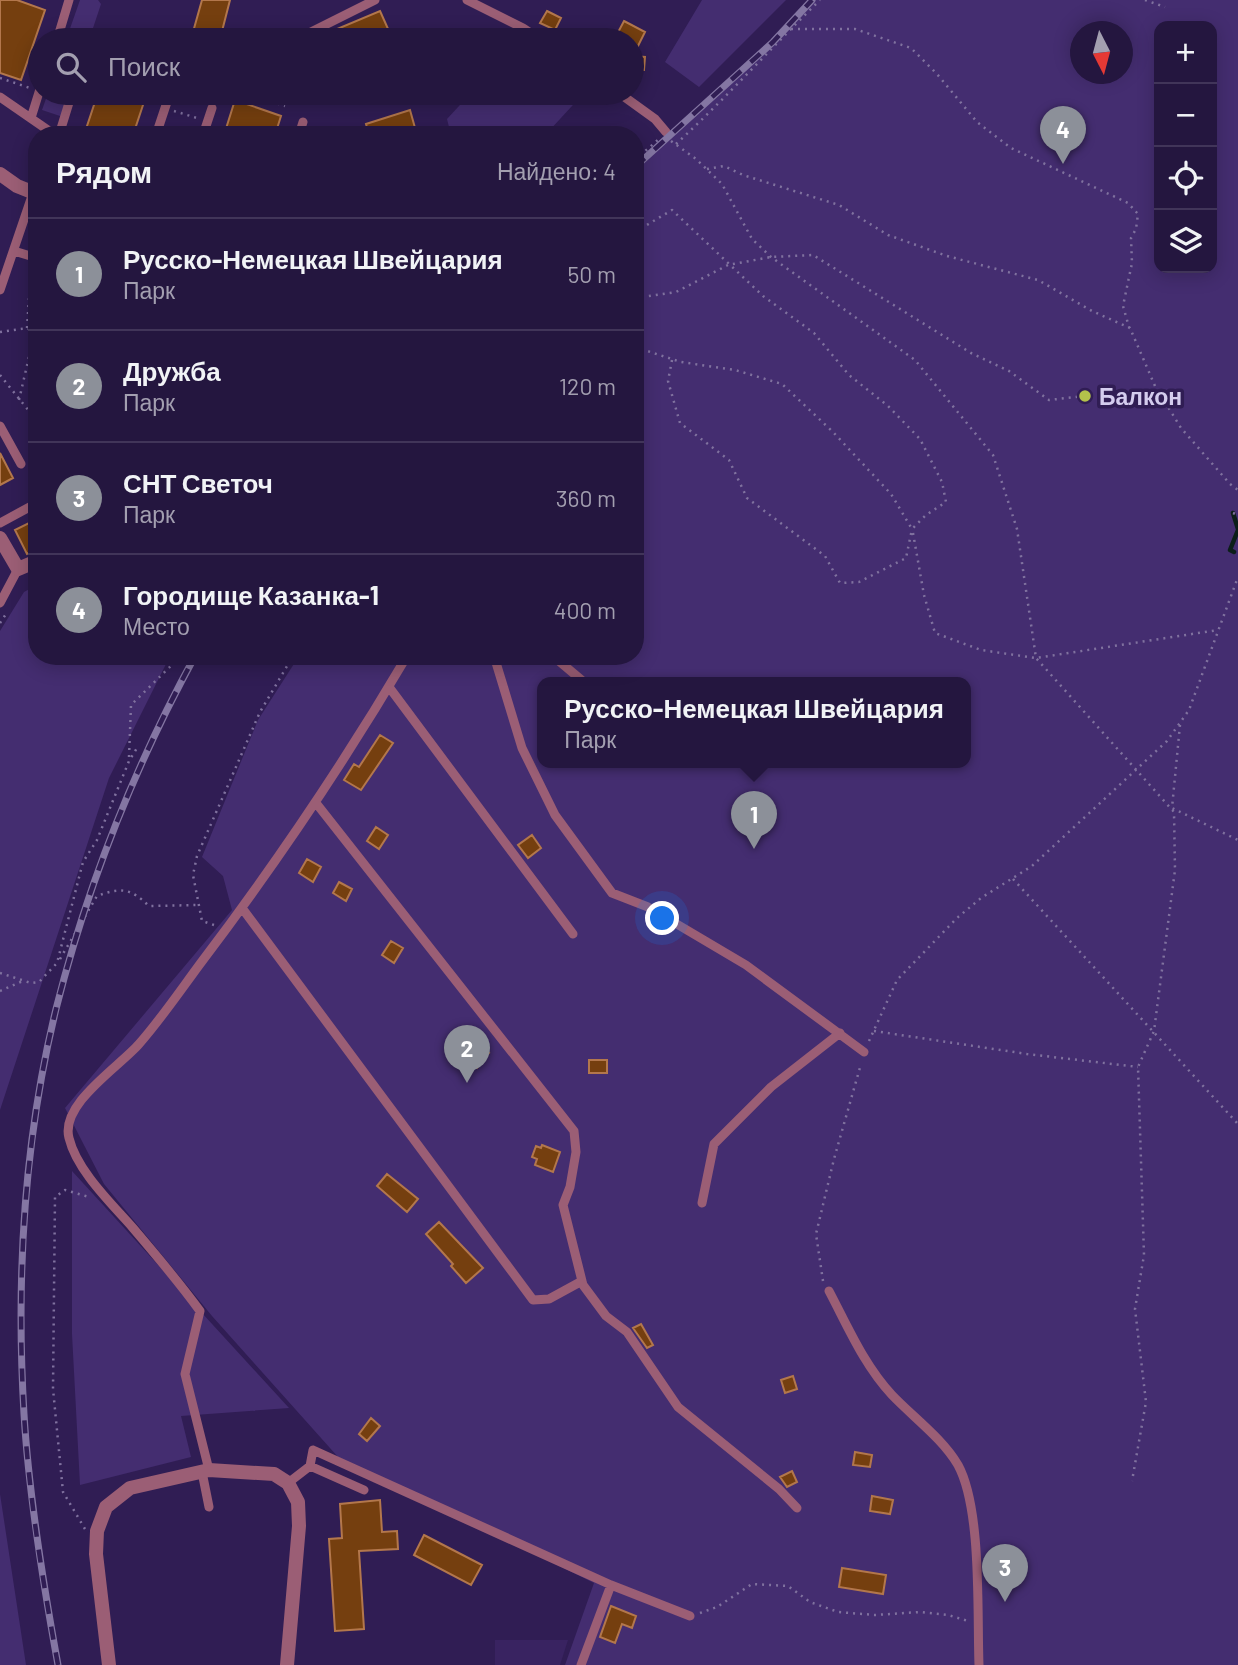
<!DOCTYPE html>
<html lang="ru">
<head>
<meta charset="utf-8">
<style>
  body { margin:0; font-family:Barlow,sans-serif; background:#30234a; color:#f1f3f6 }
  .controls { position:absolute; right:21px; top:21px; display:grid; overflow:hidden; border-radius:14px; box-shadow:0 4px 18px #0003 }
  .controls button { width:63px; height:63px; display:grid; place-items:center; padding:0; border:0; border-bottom:2px solid #413559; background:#24163f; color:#f1f3f6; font:35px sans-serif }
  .compass { position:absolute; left:1070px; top:21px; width:63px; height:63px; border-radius:50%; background:#24163f; box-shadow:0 4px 18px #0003; rotate:174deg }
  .you { position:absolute; left:663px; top:919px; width:24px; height:24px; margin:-18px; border:5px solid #fff; border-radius:50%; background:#1a73e8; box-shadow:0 0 0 10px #1a73e833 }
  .badge { display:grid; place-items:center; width:46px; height:46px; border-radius:50%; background:#8c9099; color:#fff; font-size:23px; font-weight:700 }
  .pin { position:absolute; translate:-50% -58px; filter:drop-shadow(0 2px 4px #0008) }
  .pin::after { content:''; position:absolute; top:37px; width:24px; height:21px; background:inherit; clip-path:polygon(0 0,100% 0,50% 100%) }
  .popup { position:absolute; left:537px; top:677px; width:434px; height:91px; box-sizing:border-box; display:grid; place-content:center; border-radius:14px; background:#24163f; filter:drop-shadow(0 2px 5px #0005); font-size:23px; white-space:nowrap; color:#a39fb0 }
  .popup b { font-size:26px; color:#f1f3f6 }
  .popup::after { content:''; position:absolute; left:50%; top:100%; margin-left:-14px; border:14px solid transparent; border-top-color:#24163f }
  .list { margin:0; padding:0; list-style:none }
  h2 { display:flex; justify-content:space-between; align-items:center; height:91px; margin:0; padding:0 28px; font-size:30px }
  h2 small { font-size:23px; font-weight:400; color:#a39fb0 }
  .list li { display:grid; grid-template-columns:46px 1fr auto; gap:21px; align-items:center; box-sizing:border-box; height:112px; padding:0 28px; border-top:2px solid #413559 }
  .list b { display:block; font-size:26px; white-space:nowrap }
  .list p { margin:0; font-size:23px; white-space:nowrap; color:#a39fb0 }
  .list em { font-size:23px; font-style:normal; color:#a39fb0 }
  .icon { flex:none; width:38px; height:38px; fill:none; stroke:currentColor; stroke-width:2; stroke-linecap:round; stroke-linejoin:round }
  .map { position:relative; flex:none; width:1238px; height:1665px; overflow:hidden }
  .search { position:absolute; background:#24163f; box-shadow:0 4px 18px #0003; left:28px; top:28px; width:616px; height:77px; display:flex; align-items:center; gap:18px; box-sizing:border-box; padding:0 24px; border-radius:38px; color:#a39fb0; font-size:26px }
  .panel { position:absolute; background:#24163f; box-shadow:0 4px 18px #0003; left:28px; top:126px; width:616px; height:539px; border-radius:28px }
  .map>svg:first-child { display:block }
  .built { fill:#392361 }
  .green { fill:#442d70; fill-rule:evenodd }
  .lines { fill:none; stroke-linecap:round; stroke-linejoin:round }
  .stream { stroke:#0c1e19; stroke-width:4.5 }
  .building { fill:#753f0f; stroke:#b3774c; stroke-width:2 }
  .path { stroke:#80729f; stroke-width:2.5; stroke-dasharray:2 5; stroke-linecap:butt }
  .service { stroke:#9b5e75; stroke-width:9 }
  .minor { stroke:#9b5e75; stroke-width:14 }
  .rail-casing { stroke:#8476a3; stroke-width:7 }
  .rail { stroke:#301d54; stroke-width:4.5; stroke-dasharray:13; stroke-linecap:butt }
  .poi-dot { fill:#b3c24b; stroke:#301d54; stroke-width:2.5 }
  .labels { text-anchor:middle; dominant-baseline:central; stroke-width:7; stroke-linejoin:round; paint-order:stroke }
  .poi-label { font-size:23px; font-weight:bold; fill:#d4ccee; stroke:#301d54; text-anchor:start }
</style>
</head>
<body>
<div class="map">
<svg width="1238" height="1665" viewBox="0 0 1238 1665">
  <rect width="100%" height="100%" fill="#301d54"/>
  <path class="built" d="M495,1640H568L560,1665H495Z"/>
  <path class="green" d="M80,0H98L101,4L89,40H66Z
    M702,0H786L699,87L665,62Z
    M812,0H1238V1665H565L594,1583L338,1457L212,1316L104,1184L65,1108L232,910L223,876L202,857L258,720L299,656H635V167L773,42ZM1159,26H1212V268H1159ZM1080,32H1122V74H1080ZM542,683H966V763H542Z
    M48,93H71L63,117L42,110Z
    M471,93H584L548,132L551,135H451L447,119Z
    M37,585V656H170L109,778L0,1110V631L24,592Z
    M72,1171L289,1408L181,1416L191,1457L80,1485L72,1334Z
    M0,1494L26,1665H0Z"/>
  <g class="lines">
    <path class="stream" d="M1233,513L1238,529
      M1234,552L1230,550L1238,530"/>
  </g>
  <path class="building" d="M0,0H17L45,10L21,80L0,73Z
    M202,0H230L220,39L193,32Z
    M380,11L393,40H311Z
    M547,11L561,18L555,30L540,23Z
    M624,21L645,32L633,56L645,57L644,70L632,69V40H614Z
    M98,93H147L133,135H84Z
    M235,100L281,116L275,135H224Z
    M410,110L417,135H369L366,124Z
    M0,453L13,478L0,485Z
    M37,519V549L27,554L15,530Z
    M380,735L393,743L361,790L344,780L354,764L359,767Z
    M376,827L388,835L379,849L367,841Z
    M532,835L541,848L528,858L518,845Z
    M307,859L321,867L313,882L299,873Z
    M339,882L352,889L346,901L333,893Z
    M391,941L403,948L394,963L382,955Z
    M478,1045L489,1053L477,1068L467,1061Z
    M589,1060H607V1073H589Z
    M542,1145L560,1152L553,1172L535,1165L537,1159L532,1157L536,1146L541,1148Z
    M387,1174L418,1199L407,1212L377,1186Z
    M439,1222L483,1268L466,1283L451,1266L453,1264L426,1234Z
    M641,1324L653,1345L647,1348L633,1328Z
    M793,1376L797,1389L785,1393L781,1380Z
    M371,1418L380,1426L367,1441L359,1434Z
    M855,1452L872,1455L870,1467L853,1465Z
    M792,1471L797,1482L787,1487L780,1477Z
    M872,1496L893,1500L890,1514L870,1511Z
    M380,1500L382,1532L397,1531L398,1549L359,1551L364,1629L335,1631L329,1539L342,1538L340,1504Z
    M424,1535L482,1565L471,1585L414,1555Z
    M842,1568L886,1575L883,1594L839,1587Z
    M611,1606L636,1616L632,1628L622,1624L615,1643L600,1637Z"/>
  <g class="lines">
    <path class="path" d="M1145,0L1165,7
      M791,29H855L911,48L937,74L977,122L1011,148L1128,203L1138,214L1136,229L1131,238L1132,263L1123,306L1129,327
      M0,78L30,88
      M195,93L208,97
      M244,93L285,106
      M174,111L197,118
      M169,131L179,135
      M671,141L696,159L722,184L752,239L771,257L915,360L993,455L1017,529L1036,658L1174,812L1175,870L1154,1031L1138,1067L1144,1255L1135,1309L1146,1402L1132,1481
      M676,144C726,98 771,48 820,0
      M635,160L659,139
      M707,169L724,166L743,175L839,205L888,235L947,256L1038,280L1092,311L1130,328L1155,386L1181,428L1230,484L1238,490
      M635,232L672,210L763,296L814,333L849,375L888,406L920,439L942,482L946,502L926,515L912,529L891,494L833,432L782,384L735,370L681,362L635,347
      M635,298L676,292L728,265L771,257L813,255L971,353L1009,371L1049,400L1085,396
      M27,328L31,268
      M0,332L27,328L37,332
      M672,360L668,381L680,423L729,460L747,498L825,556L840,583L859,582L906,558L912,529
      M0,375L37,421
      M19,400L35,331
      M1233,513L1238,515
      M913,533L924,595L935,633L981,650L1036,658L1218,630
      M0,623L6,614
      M1180,725L1172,808L1238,840
      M129,757L131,705L181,656
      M1013,879L1238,1124
      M214,925L202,921L193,875L197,856L260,712L293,656
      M60,959L97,896C121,887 130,888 149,906L199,905
      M0,973L31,983L39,982L57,963L83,862L97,840L129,761L137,748
      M0,991L25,980
      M874,1031L1027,1054L1138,1067
      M869,1041L897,980L957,918L981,898L1032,866L1167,741L1189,710L1238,577
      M823,1281L816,1234L834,1159L861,1064
      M85,1529L63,1492L53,1389L55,1197L65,1190L89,1197
      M700,1613L717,1607L752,1584L788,1586L810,1602L838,1612L875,1615L920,1612L948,1615L968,1621"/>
    <path class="service" d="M467,0L523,28L541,40
      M307,34L375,0
      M57,40L69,0
      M619,93L655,119L666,132
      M0,97L55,135
      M31,118L40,89
      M59,135L72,93
      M156,135L170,93
      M203,135L212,108
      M299,135L303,122
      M14,251L37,258
      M0,290L33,193
      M0,426L21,464
      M0,523L37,503
      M0,603L18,569
      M494,656L522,748L555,815L612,893L648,907L746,965L864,1052
      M553,656L585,683
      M389,687L573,934
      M316,803L574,1131L576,1152L570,1187L563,1205L583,1285L606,1316L627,1332L678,1407L779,1489L797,1508
      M242,908L533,1300L549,1299L582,1281
      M702,1203L714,1144L771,1087L840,1033
      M829,1291C848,1327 864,1365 892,1395C913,1417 943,1439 958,1465C982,1509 977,1613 979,1665
      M310,1466L364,1490
      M209,1470L185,1374L200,1311C179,1282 156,1255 133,1228C112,1204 77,1171 69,1138C60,1104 119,1067 139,1044C161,1019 180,991 200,964C275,865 344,763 407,656
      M202,1472L209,1507
      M288,1483L310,1466L313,1450L611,1585L690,1616
      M581,1665L611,1585"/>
    <path class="minor" d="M0,174L17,186L37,194
      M0,538L18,569L37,561
      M109,1665L96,1554L97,1531L106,1507L130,1488L209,1470L274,1474L288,1483L298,1502L299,1526L287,1665"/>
    <defs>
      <path id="rail" d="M635,167L773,42L812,0
        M58,1665C43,1583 29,1497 24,1414C16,1280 24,1140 56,1009C87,886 134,768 195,656"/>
    </defs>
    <use href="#rail" class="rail-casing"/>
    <use href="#rail" class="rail"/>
  </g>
  <circle class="poi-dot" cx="1085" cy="396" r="7"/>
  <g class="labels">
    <g class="poi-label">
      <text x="1099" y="396">Балкон</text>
    </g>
  </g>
</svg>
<div class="controls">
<button>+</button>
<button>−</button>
<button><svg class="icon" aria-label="locate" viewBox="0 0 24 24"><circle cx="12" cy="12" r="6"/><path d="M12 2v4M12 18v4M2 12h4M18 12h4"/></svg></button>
<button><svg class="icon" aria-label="layers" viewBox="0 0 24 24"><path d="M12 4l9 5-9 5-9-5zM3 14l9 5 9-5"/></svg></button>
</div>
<svg class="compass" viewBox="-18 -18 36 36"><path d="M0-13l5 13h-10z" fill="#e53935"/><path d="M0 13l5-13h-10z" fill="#a39fb0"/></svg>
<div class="you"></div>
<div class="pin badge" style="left:754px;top:849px">1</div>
<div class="popup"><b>Русско-Немецкая Швейцария</b>Парк</div>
<div class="pin badge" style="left:467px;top:1083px">2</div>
<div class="pin badge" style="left:1005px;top:1602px">3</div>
<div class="pin badge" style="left:1063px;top:164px">4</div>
<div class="search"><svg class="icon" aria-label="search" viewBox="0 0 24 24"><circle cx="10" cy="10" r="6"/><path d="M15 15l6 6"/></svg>Поиск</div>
<section class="panel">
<h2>Рядом<small>Найдено: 4</small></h2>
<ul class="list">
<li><span class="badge">1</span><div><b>Русско-Немецкая Швейцария</b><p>Парк</p></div><em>50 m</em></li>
<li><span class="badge">2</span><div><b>Дружба</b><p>Парк</p></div><em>120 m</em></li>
<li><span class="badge">3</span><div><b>СНТ Светоч</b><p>Парк</p></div><em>360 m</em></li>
<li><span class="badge">4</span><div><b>Городище Казанка-1</b><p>Место</p></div><em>400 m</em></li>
</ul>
</section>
</div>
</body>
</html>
